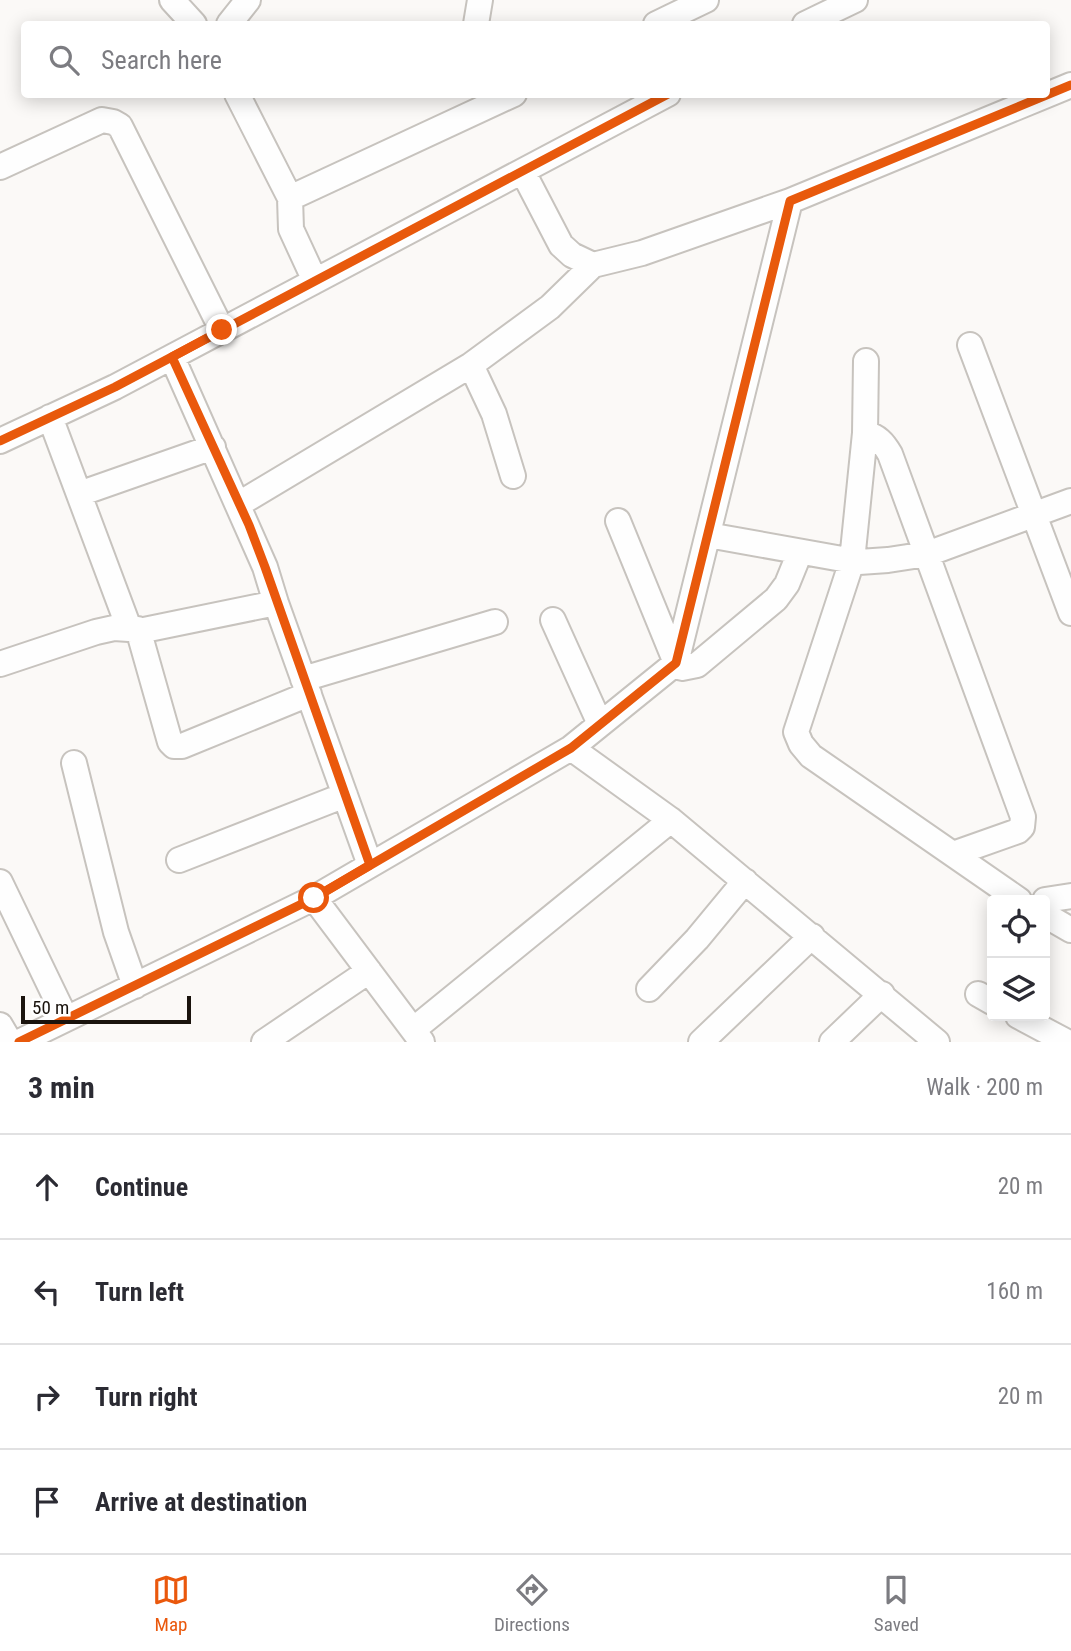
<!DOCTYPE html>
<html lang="en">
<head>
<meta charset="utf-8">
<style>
  body { margin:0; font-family:"Roboto Condensed",sans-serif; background:#f7f7f7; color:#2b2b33 }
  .controls { position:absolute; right:21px; bottom:21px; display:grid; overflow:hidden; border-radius:7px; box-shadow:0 4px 18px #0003 }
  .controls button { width:63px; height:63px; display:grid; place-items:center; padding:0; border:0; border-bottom:2px solid #e1e1e2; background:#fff; color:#2b2b33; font:35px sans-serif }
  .scale { position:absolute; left:21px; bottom:18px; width:170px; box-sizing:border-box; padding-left:7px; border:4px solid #1a130d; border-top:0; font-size:19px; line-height:24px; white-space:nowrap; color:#1a130d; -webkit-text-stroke:5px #fff; paint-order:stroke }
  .stop { position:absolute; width:21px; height:21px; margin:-16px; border:5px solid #ea580c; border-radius:50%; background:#fff }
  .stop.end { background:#ea580c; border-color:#fff; box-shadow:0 2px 7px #0008 }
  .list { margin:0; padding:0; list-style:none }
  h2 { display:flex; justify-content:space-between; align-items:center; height:91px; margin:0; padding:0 28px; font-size:30px }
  h2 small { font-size:23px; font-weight:400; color:#7c7c81 }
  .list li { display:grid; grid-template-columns:46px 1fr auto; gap:21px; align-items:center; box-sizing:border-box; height:105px; padding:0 28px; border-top:2px solid #e1e1e2 }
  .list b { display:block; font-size:26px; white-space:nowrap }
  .list em { font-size:23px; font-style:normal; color:#7c7c81 }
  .icon { flex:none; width:38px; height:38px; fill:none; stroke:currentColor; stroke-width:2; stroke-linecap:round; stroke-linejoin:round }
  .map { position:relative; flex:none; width:1071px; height:1042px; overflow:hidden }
  .search { position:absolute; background:#fff; box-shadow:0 4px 18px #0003; left:21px; right:21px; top:21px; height:77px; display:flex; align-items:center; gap:18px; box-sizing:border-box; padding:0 24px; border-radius:7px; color:#7c7c81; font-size:26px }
  .sheet { height:511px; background:#fff }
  nav { display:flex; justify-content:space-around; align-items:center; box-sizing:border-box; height:98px; border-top:2px solid #e1e1e2; background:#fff; font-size:19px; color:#7c7c81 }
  nav a { display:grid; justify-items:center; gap:4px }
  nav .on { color:#ea580c }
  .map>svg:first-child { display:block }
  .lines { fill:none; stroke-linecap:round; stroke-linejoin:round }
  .minor-casing { stroke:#c7c3be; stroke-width:28 }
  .minor { stroke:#fefefe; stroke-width:24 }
  .cycleway-casing { stroke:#fff; stroke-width:13 }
  .cycleway { stroke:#e8590c; stroke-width:9 }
  .route { stroke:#ea580c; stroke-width:9 }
</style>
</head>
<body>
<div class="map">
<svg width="1071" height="1042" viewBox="0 0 1071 1042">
  <rect width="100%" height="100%" fill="#fbf9f7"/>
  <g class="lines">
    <defs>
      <path id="minor" d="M172,0L194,24
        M229,24L248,0
        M476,24L480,0
        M656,24L706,0
        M805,24L855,0
        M237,94L290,198L291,229L315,281
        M0,167L102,120L113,122L120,126L222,330
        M523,172L561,245L572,255L593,265L642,253L790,201
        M290,198L514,94
        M970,345L1071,613
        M172,357L265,567L276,603L370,865
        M866,361L865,433L852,561L796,732L801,744L811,756L1019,900
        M471,365L494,414L513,476
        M50,417L129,628
        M865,433C878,437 883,442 890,454L1023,817L1022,827L1018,831L953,854
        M0,441L115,387L668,94
        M79,494L213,447
        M239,504L471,365L550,307L593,265
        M618,521L676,663L682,668L697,665L776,599L787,584L800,552
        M708,535L859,562L888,560L927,554L1071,501
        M553,620L600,724
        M138,629L170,742L174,746H182L309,694
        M0,664L96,632L114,628L144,630L276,603
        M303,679L495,622
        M571,748L671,820L937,1042
        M74,763L116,932L135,986
        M179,860L345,795
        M0,882L66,1019
        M314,898L422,1042
        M1045,900L1071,896
        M1045,915L1071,930
        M649,989L697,939L745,881
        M978,994L992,1002
        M1018,1016L1067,1042
        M0,1025L10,1042
        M413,1030L671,820
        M19,1042L314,898L571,748L676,663L790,201L1071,85
        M264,1042L369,971
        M701,1042L812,936
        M832,1042L882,994"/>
    </defs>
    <use href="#minor" class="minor-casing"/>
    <use href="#minor" class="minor"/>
    <defs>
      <path id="cycleway" d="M0,441L115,387L668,94
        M19,1042L314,898L571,748L676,663L790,201L1071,85"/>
    </defs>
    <use href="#cycleway" class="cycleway-casing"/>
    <use href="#cycleway" class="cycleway"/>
  </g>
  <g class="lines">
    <path class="route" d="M222,330L172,357L249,525L265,567L370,865L314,898"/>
  </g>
</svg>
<div class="controls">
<button><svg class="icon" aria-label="locate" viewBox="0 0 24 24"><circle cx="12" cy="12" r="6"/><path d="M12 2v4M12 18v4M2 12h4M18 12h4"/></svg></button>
<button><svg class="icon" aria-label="layers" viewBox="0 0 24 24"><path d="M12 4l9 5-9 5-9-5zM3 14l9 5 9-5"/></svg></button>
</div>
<div class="scale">50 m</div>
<div class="stop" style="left:314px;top:898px"></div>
<div class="stop end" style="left:222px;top:330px"></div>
<div class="search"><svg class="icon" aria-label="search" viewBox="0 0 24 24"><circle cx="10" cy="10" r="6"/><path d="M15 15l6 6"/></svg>Search here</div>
</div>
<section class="sheet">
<h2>3 min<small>Walk · 200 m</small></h2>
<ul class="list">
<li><svg class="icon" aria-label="ahead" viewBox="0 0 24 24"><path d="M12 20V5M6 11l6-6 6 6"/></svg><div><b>Continue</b></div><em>20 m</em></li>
<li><svg class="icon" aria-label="left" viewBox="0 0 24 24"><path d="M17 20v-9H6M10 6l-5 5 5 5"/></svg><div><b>Turn left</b></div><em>160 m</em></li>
<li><svg class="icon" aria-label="right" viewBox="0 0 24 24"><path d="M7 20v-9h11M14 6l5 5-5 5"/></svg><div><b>Turn right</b></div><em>20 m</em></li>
<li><svg class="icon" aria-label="arrive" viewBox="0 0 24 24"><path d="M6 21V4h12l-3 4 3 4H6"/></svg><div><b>Arrive at destination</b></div></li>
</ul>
</section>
<nav>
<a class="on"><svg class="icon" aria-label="map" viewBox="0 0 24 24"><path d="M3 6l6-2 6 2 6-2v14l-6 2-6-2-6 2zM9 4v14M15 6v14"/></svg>Map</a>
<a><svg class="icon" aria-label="directions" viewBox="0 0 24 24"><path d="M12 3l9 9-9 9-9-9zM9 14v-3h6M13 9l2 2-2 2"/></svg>Directions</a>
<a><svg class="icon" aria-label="saved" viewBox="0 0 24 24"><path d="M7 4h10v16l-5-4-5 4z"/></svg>Saved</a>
</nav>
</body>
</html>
